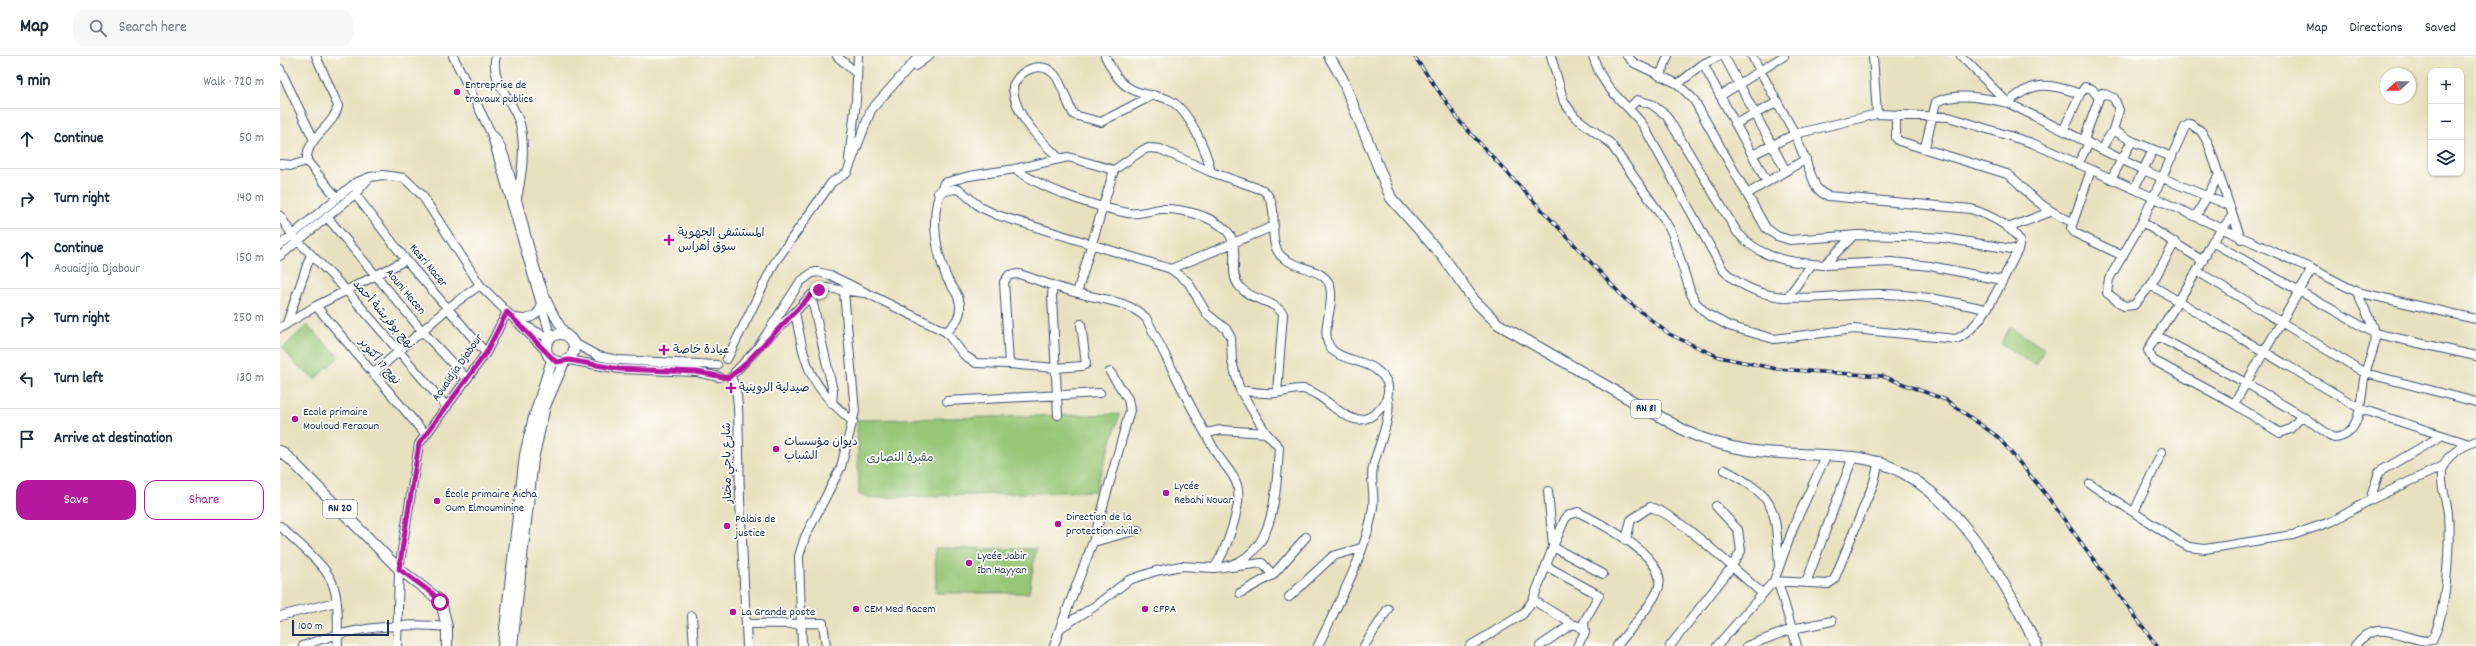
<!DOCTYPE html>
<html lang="en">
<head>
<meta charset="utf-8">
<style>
  body { margin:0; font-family:Dekko,"Playpen Sans Arabic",sans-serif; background:#f6f6f7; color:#1f2937 }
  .controls { position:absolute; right:12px; top:12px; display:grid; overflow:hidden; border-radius:8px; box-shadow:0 1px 3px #0004 }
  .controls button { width:36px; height:36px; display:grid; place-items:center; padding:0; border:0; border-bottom:1px solid #e0e1e3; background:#fff; color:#1f2937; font:20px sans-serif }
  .compass { position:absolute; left:2100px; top:12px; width:36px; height:36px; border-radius:50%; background:#fff; box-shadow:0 1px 3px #0004; rotate:249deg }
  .scale { position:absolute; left:12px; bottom:10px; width:97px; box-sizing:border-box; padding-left:4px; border:2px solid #1b2f5e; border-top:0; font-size:11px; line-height:14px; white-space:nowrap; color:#1b2f5e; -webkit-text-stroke:3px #fdfcf7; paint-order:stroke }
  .stop { position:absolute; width:12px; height:12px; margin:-9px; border:3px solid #b5179e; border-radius:50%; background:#fff }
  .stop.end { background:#b5179e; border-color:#fff; box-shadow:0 1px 4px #0008 }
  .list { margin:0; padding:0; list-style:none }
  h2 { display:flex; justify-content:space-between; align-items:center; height:52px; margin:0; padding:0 16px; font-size:17px }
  h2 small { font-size:13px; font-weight:400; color:#747a83 }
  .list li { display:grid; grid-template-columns:26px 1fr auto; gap:12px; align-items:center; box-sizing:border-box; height:60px; padding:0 16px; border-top:1px solid #e0e1e3 }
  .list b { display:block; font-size:15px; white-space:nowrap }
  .list p { margin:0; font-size:13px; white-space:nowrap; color:#747a83 }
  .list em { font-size:13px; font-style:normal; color:#747a83 }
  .actions { display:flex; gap:8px; padding:12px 16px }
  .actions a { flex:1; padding:9px 0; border:1px solid #b5179e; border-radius:12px; text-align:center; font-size:14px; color:#b5179e }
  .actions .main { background:#b5179e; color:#fff }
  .icon { flex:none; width:22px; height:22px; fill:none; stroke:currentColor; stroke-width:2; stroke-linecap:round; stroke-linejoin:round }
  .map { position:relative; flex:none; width:2196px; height:590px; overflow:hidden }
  header { display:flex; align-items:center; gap:24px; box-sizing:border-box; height:56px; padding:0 20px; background:#fff; border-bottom:1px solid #e0e1e3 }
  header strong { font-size:19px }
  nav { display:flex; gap:22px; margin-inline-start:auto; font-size:14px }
  .search { width:280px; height:36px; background:#f6f6f7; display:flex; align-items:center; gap:10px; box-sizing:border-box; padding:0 14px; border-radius:12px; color:#747a83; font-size:15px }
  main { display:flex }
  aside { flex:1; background:#fff }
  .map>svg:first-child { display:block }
  .green { fill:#96c676; stroke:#587a6a }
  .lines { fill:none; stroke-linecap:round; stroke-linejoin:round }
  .minor-casing { stroke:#3a4a6d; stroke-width:10 }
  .major-casing { stroke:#3a4a6d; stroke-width:12 }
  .minor { stroke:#fff; stroke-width:8 }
  .major { stroke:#fff; stroke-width:10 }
  .rail-casing { stroke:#1b2f5e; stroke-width:3.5 }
  .rail { stroke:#fdfcf7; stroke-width:2; stroke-dasharray:6; stroke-linecap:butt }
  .route { stroke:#b5179e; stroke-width:5 }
  .poi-dot { fill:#b5179e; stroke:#fdfcf7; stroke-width:1.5 }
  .labels { text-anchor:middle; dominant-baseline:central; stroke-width:3.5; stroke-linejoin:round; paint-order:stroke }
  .shield { fill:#fdfcf7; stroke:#5f6c8c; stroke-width:1 }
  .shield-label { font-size:11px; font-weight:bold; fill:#1b2f5e }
  .poi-label { font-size:12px; fill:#1b2f5e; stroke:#fdfcf7; text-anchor:start }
  .street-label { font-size:12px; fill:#1b2f5e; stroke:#fdfcf7 }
  .park-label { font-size:12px; fill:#405c65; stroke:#fdfcf7 }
</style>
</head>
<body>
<header>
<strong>Map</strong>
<div class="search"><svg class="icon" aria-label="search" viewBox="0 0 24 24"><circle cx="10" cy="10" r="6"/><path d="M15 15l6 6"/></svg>Search here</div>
<nav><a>Map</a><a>Directions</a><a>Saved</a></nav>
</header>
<main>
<aside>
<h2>9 min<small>Walk · 720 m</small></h2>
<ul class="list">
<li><svg class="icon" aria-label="ahead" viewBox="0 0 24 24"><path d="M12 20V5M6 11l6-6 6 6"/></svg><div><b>Continue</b></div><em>50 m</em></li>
<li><svg class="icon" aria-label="right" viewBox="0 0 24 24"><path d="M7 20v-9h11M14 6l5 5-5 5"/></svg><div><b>Turn right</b></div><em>140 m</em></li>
<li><svg class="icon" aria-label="ahead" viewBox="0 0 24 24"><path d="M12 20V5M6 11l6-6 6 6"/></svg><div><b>Continue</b><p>Aouaidjia Djabour</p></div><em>150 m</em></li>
<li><svg class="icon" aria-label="right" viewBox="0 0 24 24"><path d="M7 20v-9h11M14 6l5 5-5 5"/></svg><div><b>Turn right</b></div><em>250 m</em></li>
<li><svg class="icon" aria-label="left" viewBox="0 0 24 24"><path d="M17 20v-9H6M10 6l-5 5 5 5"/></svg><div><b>Turn left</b></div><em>130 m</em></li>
<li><svg class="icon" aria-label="arrive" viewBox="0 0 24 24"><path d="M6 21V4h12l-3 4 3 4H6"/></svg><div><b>Arrive at destination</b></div></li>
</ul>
<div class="actions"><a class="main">Save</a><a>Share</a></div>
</aside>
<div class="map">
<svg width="2196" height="590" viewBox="0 0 2196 590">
  <rect width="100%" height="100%" fill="#fdfcf7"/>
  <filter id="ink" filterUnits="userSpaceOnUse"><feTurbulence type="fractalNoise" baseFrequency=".025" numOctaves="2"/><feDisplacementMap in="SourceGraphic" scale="8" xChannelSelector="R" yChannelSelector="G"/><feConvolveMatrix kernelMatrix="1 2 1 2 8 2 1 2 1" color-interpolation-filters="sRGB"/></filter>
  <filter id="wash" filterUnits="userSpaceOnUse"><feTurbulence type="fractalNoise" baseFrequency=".012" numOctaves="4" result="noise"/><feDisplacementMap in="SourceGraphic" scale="16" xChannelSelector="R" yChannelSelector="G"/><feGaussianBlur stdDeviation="0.9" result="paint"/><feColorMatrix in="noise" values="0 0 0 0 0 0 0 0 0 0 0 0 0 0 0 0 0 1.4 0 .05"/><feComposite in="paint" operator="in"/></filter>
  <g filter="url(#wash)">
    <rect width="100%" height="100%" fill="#e8e1bf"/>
    <path class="green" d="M27,269L59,301L35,323L16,309L3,292Z
      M1730,271L1765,293L1755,309L1721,288Z
      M840,358L815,435L592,442L579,439L577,364Z
      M655,492L756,493L749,537H656Z"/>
  </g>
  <g filter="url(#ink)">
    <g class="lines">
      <defs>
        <path id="minor" d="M173,0L211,77L271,282
          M216,0C209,24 234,46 240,68C246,92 242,119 237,142
          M557,0L576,17
          M825,0C835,20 842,33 865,38C873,39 882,40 889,44C909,53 927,96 931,116
          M1271,0L1284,46L1295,61L1330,87L1383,162L1392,177L1411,238L1416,247L1427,258L1449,270L1494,283L1574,273L1676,283C1705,271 1723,221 1738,194L1740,185C1730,168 1709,159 1691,153L1548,140L1542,137L1536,131L1515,78L1472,0
          M1313,0C1325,37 1341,41 1363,69L1443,214C1487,257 1545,237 1600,238C1636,238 1672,246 1706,253
          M1347,0L1354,7L1398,28L1414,44L1486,172L1497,180L1510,184L1578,179L1625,180L1664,182L1738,194
          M1444,0L1506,115
          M1593,0L1597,58
          M1681,0L1728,47L1863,114L1948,149
          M1423,8L1487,126
          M635,10L649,0
          M0,13L34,84
          M1380,20L1388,0
          M1398,28L1423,8L1439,0
          M1440,40L1504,0
          M1349,52L1357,44L1371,48L1386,59L1457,176C1478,200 1502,205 1532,208
          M1620,59L1616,62V82L1619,85L1727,118C1737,124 1742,132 1750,139C1763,151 1776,159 1792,166
          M1455,68L1496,47
          M1784,73L1800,38
          M214,80C224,93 227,110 232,126C246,172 257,244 288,280
          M1804,84L1819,42
          M1645,91L1656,46C1678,36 1705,42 1728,47C1752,24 1771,27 1800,38L1805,31L1812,33L1819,42L1822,37L1834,42L1839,54L1833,74
          M1822,92L1833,74L1852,85L1892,101
          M1472,99L1515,78L1597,58L1669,61L1752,87L2032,213L2077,236L2196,263
          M779,102C760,84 733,58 733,30C738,20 743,15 753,12C781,5 783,43 794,59L821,66L873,39
          M569,103L576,45L578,0
          M27,105C25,82 54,71 58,50L36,0
          M0,108L13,109L27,105L57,142
          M1798,108L1809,87
          M735,113C765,134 812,150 848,157C859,159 870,154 881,153C901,152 932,160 946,174C963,191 946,215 960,231C971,245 993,243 1003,258L997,337
          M1811,114L1791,172L1795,177L1843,200
          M1831,123L1852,85
          M1854,133L1873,94
          M658,137L674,133L680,134L700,151L717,159L891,213L908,226L927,258L946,273L951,282L952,306L960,334L986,377L999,391C996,437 996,509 934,512
          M75,138L126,204L206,297
          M1467,138L1526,103
          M0,160L13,180L67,235L167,351
          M1916,160L1939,119
          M1952,160L1932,186L1917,215L1868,294L1873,304L1954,348L2000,377L2010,373L2022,360
          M47,161L143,276L187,323
          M1862,166L1923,205
          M1728,172L1770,156
          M1895,186L1871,229L1854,249L1844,250L1827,237L1829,223L1862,166L1905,71L1910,68L1921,75L1928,87L1961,183
          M1932,186L2094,277L2196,300
          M0,189L75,127L90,121L103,119L124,122L142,139L200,229L266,295
          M0,200L75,138L89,122
          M1544,209L1611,206L1650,210L1721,224
          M891,213L994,170
          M1917,215L2085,317L2196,346
          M773,229L772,240L778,359
          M1871,229L2081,353L2189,388
          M797,237L834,114
          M531,239L553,335L552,348
          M1507,242L1532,208L1544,209L1573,180
          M36,250L145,378
          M515,256L531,239L546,232L584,237
          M237,262C248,265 259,260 262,248
          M7,267L31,198
          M242,268L270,283
          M0,272L36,250L126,204
          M666,276C676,268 683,257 679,244C677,235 669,228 666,220C655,192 649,155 664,127L689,120L735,113L788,101L834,114L863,94L869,92L880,93L931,116L983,134C1002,150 987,178 998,196C1009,214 1044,210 1050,230C1055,249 1042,269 1048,287C1054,304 1082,303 1095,313C1101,318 1108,323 1108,332C1109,341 1104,350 1097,356C1069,381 1049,337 1023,333C1013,332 1006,336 996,337C985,338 972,336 960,334
          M1877,280L1966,327L2022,360L2054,382C2084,380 2080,338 2085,318C2088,304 2097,292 2094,276C2091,263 2082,249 2077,236
          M485,285L515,256C526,313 528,327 573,366
          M294,287L318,300L338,304L437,309
          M447,303L495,206L552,126L567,117L591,54L639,0
          M289,304L339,313L417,316L439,321
          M729,308L776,312L802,310L806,308L801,268
          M455,316L477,293L520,226L532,217L537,216L550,219L666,276L684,299L696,307L729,308L724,226L729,219L739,218C758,224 778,232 798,237C822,244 847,244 866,262C890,307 911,354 937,398C944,409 957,421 958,434C961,452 945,498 934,512L901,510L876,515L849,524L815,550L780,572L774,590
          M93,318L168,252L200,229
          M451,321L456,333L458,349L460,443L467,590
          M667,345L820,337
          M1954,348L2032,213
          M926,377L941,374L986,377
          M1445,414C1498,442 1495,452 1499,509
          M1810,428L1898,485L1909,491L1925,493L2013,479L2053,465L2090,444L2163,410
          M1268,435L1273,490
          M2090,444L2099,416L2161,380
          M1854,456L1882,396
          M0,470C15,485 44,507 52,526C60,545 57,570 58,590
          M1346,484L1351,464L1370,451C1398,458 1458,517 1483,538
          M813,486L858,474
          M1273,491L1285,463L1289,459L1298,456C1320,467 1394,503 1377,536C1368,554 1349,574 1337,590
          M951,511L982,507L993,519L960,537
          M993,519L1026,481
          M1494,525L1515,467L1546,400
          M1498,526L1517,590
          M1526,527L1573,401
          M1009,541L1053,500L1081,492
          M1253,544L1292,568L1299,570L1305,577L1304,566L1319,539L1266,510
          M0,560L56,546
          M412,560L414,590
          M467,568L543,567L546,590
          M780,572L813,486L850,354L848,343L830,316
          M23,590C67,572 120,566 167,571
          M117,590L119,513L139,388L206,297L227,256
          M522,590L519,500L525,481L561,411L575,355L564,236
          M1038,590C1057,549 1087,496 1093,451C1095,438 1090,424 1093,411C1097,393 1114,357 1107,340
          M1084,590L1108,553
          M1190,590L1243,558L1253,544L1273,491L1323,518
          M1260,590L1292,568
          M1297,590L1305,577
          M1390,590L1451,512L1461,495L1458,474L1436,450
          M1437,590L1494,525L1548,528L1554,524L1594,426L1599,405
          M1467,590L1512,573L1552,565
          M2075,590C2098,556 2131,590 2152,584C2167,557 2170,488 2168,457C2166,442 2159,425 2163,411C2168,397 2184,390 2196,385"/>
        <path id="major" d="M1049,0L1062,22L1111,142L1164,202L1194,244L1218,268L1407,376C1468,403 1510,395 1573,401C1664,410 1720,517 1757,590
          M266 292a14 14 0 1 1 28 0a14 14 0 1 1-28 0Z
          M0,395L10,403L119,513L158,543L162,550L167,571V590
          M223,590L245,399L253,365L272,304
          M232,590L253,403L265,350L284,306"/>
      </defs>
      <use href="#minor" class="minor-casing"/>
      <use href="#major" class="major-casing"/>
      <use href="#minor" class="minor"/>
      <use href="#major" class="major"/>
      <defs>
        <path id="rail" d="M1134,0L1181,67L1345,243L1389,278L1439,301L1497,313L1602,320L1666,344L1718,381L1764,436L1877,590"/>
      </defs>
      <use href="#rail" class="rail-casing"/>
      <use href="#rail" class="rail"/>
    </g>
  </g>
  <g class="lines" filter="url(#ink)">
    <path class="route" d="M160,546L152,537L119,513L139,388L206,297L227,256L276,306L289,304L339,313L417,316L448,322L462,311L531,239L539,234"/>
  </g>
  <g class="poi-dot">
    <circle cx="177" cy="36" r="4"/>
    <path d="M387 178h4v4h4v4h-4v4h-4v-4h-4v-4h4z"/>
    <path d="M382 288h4v4h4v4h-4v4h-4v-4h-4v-4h4z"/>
    <path d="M449 326h4v4h4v4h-4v4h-4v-4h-4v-4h4z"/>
    <circle cx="15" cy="363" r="4"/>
    <circle cx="496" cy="393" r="4"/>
    <circle cx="886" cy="437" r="4"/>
    <circle cx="157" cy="445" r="4"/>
    <circle cx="778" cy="468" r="4"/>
    <circle cx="447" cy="470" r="4"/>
    <circle cx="689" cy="507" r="4"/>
    <circle cx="576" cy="553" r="4"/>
    <circle cx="865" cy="553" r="4"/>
    <circle cx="453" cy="556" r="4"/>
  </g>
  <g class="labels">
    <g class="shield">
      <rect x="1351" y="344" width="30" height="18" rx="3"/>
      <rect x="43" y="444" width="34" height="18" rx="3"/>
    </g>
    <g class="shield-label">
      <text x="1366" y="353">RN 81</text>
      <text x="60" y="453">RN 20</text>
    </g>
    <g class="poi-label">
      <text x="185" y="29">Entreprise de<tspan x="185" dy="14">travaux publics</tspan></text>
      <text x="398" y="177">المستشفى الجهوية<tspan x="398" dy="14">سوق أهراس</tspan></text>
      <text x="393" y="294">عيادة خاصة</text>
      <text x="459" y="332">صيدلية الروينية</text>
      <text x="23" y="356">Ecole primaire<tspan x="23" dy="14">Mouloud Feraoun</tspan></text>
      <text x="504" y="386">ديوان مؤسسات<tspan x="504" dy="14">الشباب</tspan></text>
      <text x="894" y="430">Lycée<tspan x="894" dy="14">Rebahi Nouar</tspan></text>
      <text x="165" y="438">École primaire Aicha<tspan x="165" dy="14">Oum Elmouminine</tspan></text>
      <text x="786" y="461">Direction de la<tspan x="786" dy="14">protection civile</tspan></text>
      <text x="455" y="463">Palais de<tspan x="455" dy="14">justice</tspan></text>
      <text x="697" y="500">Lycée Jabir<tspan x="697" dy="14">Ibn Hayyan</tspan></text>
      <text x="584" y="553">CEM Med Racem</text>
      <text x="873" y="553">CFPA</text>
      <text x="461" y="556">La Grande poste</text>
    </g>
    <g class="street-label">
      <text transform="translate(148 210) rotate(50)">Kasri Nacer</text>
      <text transform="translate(125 236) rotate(50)">Aouni Hacen</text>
      <text transform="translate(103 259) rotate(49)">نهج بوفريشة أحمد</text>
      <text transform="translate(99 306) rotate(50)">نهج 17 أكتوبر</text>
      <text transform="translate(178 312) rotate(-55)">Aouaidjia Djabour</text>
      <text transform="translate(448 407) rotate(-91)">شارع باجي مختار</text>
    </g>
    <g class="park-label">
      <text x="620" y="402">مقبرة النصارى</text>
    </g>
  </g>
</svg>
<div class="controls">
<button>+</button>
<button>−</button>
<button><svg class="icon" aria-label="layers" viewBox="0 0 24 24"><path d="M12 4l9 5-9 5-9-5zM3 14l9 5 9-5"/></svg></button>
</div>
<svg class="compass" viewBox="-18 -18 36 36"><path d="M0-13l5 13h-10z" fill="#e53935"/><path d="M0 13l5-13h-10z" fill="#747a83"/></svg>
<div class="scale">100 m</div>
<div class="stop" style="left:160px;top:546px"></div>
<div class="stop end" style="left:539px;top:234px"></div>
</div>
</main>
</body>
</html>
